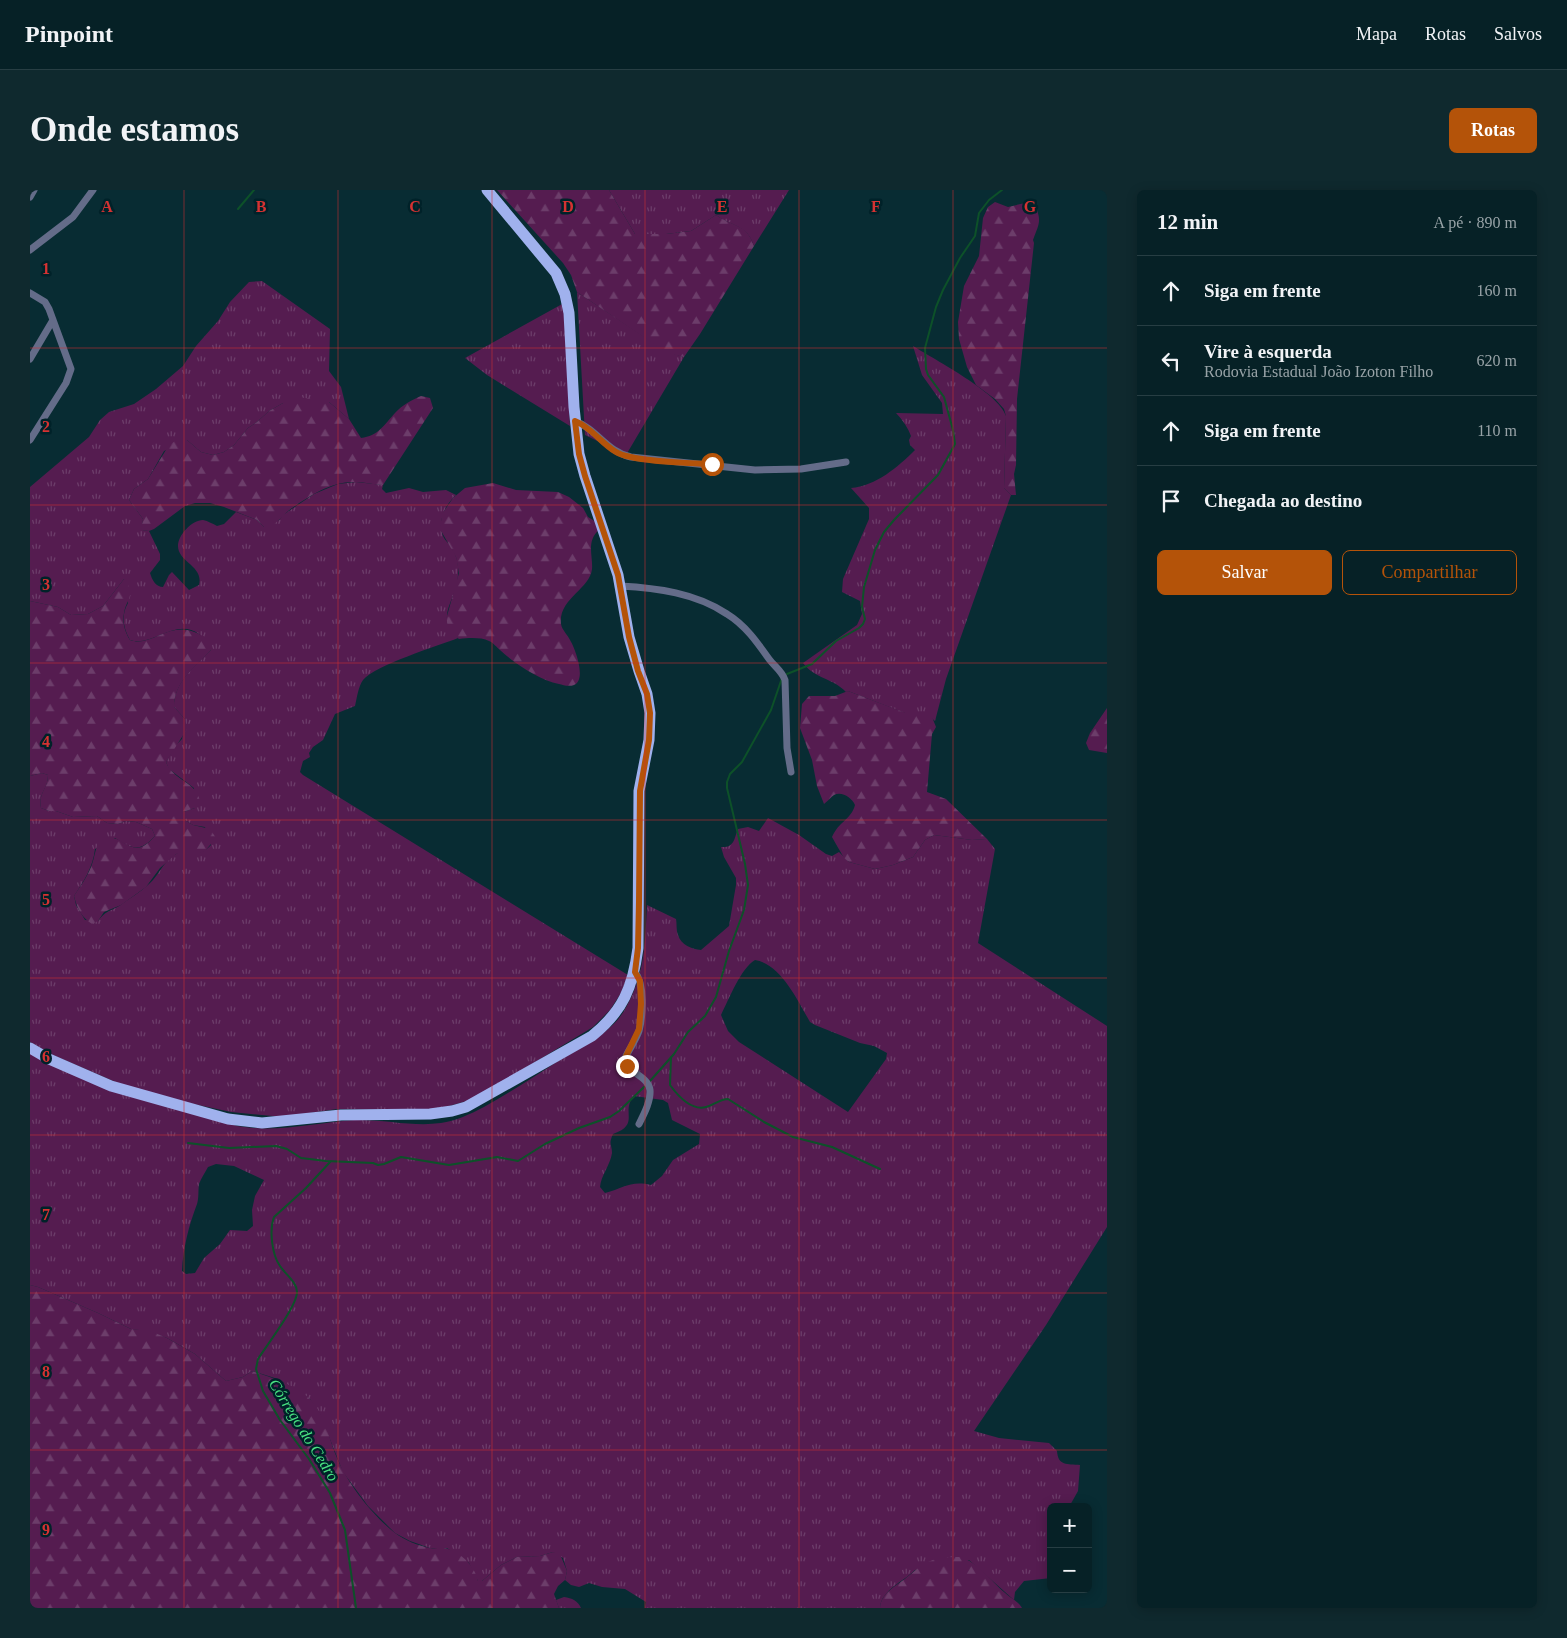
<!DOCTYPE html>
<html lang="pt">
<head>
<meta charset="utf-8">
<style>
  body { margin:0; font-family:Georgia,serif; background:#0f292e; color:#f1f3f6 }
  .controls { position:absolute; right:15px; bottom:15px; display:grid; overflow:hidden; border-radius:8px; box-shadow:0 2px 12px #0003 }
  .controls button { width:45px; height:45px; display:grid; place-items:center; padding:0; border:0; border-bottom:1px solid #273e43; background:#062126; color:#f1f3f6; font:25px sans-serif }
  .stop { position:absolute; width:15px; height:15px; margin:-11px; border:4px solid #b45309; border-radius:50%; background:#fff }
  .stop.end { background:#b45309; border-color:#fff; box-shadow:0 1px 5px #0008 }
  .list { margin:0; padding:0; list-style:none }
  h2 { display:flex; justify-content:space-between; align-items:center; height:65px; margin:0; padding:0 20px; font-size:21px }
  h2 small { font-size:16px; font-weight:400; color:#98a3a7 }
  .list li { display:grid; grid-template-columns:32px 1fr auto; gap:15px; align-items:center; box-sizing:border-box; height:70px; padding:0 20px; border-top:1px solid #273e43 }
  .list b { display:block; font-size:19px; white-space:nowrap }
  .list p { margin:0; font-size:16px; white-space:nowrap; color:#98a3a7 }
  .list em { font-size:16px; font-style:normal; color:#98a3a7 }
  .actions { display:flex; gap:10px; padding:15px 20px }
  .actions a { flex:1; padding:11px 0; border:1px solid #b45309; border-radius:8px; text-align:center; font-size:18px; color:#b45309 }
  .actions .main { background:#b45309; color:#fff }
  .icon { flex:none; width:28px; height:28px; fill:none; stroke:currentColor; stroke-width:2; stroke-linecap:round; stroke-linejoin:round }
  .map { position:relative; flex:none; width:1077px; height:1418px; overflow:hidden; border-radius:8px }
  header { display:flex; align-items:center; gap:30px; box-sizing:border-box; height:70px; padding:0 25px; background:#062126; border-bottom:1px solid #273e43 }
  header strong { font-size:24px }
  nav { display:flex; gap:28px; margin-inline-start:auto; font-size:18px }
  .intro { display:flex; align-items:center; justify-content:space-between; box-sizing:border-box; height:120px; padding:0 30px }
  h1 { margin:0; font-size:35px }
  .button { padding:12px 22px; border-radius:8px; background:#b45309; color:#fff; font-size:18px; font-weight:700 }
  main { display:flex; gap:30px; padding:0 30px }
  aside { flex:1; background:#062126; border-radius:8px; box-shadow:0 2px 12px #0003 }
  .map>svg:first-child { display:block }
  .grass { fill:url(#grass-tufts); fill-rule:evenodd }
  .forest { fill:url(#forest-firs) }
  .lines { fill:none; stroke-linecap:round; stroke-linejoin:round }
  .stream { stroke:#0d5129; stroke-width:2 }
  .street { stroke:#646c89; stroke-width:7 }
  .primary { stroke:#a0b1ed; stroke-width:11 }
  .route { stroke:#b45309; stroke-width:6 }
  .grid { fill:none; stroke:#d53232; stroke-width:1; stroke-opacity:0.55 }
  .labels { text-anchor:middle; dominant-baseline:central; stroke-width:5; stroke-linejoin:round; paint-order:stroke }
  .water-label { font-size:16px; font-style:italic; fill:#48e281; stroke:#002229 }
  .grid-label { font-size:16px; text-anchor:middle; font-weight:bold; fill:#d53232; stroke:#002229; stroke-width:5; stroke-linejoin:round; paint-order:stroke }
</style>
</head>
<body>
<header>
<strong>Pinpoint</strong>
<nav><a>Mapa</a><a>Rotas</a><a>Salvos</a></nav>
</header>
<div class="intro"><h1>Onde estamos</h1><a class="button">Rotas</a></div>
<main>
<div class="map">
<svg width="1077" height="1418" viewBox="0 0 1077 1418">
  <defs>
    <pattern id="grass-tufts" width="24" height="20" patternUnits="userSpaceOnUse" patternTransform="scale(1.25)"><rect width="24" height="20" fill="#551c50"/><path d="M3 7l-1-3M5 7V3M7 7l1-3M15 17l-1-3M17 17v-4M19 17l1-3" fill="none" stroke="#6c3d6a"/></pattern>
    <pattern id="forest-firs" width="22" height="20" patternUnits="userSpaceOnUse" patternTransform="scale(1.25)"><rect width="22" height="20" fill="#551c50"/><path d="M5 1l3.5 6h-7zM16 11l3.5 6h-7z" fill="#6c3d6a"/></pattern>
  </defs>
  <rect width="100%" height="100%" fill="#082c33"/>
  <path class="grass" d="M579,0H759L724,56C717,34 702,37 686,25L661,41L636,44H605Z
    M232,91L300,139L299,181L311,197L319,229L299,212L253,213L239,221L227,232L218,238L204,255L194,262L183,265L171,262L157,250L134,261L118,289L104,299L99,310L113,329L112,340L119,341L130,364V370L120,383C122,390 126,397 133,397L139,385L142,382L159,400L169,395C174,376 148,372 148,356C148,345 162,330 173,330C178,331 183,334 187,336L194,334L206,322L227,330L234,337L249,330L253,325L284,304L308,294L326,292L353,295L352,299L356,303L379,298L393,302L416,300L426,305C415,315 407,331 413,346C415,351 420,354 422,359C427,366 429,376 428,385C428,409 403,426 428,448C408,456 345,475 333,490C328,497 327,508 325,516L305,524L293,550L283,557L279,563L280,567L273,571L270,582L273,585L598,785L591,803L580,820L563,837L444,909L405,920L307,919L253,927L201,922L159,913L97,897L23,865L0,852V586L12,583L18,585C18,600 8,602 11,618L19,621H26L43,627L67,626L77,633L88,634L96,631L106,632L122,639L125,646C109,663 103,659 85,648L65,659C63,677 54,691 44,706L46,715L55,730L68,731C77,719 81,722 92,714C102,707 115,699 123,690C130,682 135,670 146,664C158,657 166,671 181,655L175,637L163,635L153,629V622L165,618L164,598L139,579L136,572L145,556L152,549L155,529L144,517C144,492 164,477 181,460C177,455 173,447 169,444C145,427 122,458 100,450C93,438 91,425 98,413L94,389L73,416L58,424L41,425L28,417L0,411V297L59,247L70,230L79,222L104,214L126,199L153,176L166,156L188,131L200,112L219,92Z
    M547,102L637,162L654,167L596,265L555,245Z
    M534,113L540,236L457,185L435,168Z
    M883,156C905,170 969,203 976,226L974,298L981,305L916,489L905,531C896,522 886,524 875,523L818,501L816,502C803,488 785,489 773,473L827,435L832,424L830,411L812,402L813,389L839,329V318L821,298C846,296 868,277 885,260L880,255L879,250L881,246C878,238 873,230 866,223L913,224L912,213L892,185Z
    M738,628L769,645L796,664L802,666L809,662L819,672L845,679L863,675L883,667L895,650L904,645L942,650L957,649L965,659L948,753L1077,836V1037L1016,1135L944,1241L969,1248L1019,1253L1027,1261C1028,1276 1037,1274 1050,1275L1048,1301L1039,1317H1021V1388L994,1391L985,1402L984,1410L939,1370L885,1380C873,1392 851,1400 850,1418H615L616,1412L595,1399L572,1397L559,1393L549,1397L541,1395L535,1390L537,1381L533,1368L523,1362L510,1366L487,1367L471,1375L452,1391H448L439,1373L417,1358H400L380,1351L365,1343L338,1316L313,1282L290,1224L280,1209L248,1189L222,1181L213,1187L196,1191L165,1164L137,1148L118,1141L101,1139L68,1123L8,1097L0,1095V862L207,936C247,943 284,933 324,930C353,929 383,937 411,933C425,931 441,924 454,917C479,903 504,887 528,871C550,858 580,844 594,821C615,786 615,754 617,715L646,729C647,734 646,740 648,745C651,755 662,759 671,760L699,736L706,695V688L694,667L691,657C705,658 704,648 708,639L718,637L729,641ZM725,770C751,774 768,811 780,832L785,835L830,853L844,856L857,863L856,869L818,922L709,852L698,841L691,825C699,809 711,778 725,770ZM604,906L633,910L638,913L642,930L670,944L669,954L643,970L632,986L621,995C601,990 594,998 575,1003L570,997C571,985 580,976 582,963C582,954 578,955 583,944C611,934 590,922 604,906ZM186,974L204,976L234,990L225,1006L222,1020L223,1036L217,1041L200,1040L190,1054L174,1068L165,1083L156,1084L152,1081C153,1058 159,1035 167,1014C169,1008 168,1001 169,994C171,988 175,983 178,977Z
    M534,1407C542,1408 548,1411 551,1418H529L526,1410Z"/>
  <path class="forest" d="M467,0H579L605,44H636L661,41L686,25C702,37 717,33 724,56L670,144L654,167L637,163L547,102L541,85L533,73Z
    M965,12L978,17L995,13L1005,15C1012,31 1009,34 1003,50L1004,53L987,209L986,275L984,284L986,305H981L974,298L976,226L974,219L965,209L946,195L937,177L929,149L928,132L934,96L949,66L953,28L958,17Z
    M391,206L400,208L403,218L353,295C344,295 335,292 326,292C302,291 281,305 262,318C253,324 248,333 238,338L234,337L227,330L194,317L180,313H165L155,316L124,339L119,341L111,340L113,329L99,310L104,299L118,289L139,255L148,249L157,250L171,262L183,265L194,262L204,255L218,238L227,232L239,221L253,213L269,207L299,212L319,229L331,248C348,246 354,235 365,223C372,215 382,210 391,206Z
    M463,293L486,300L528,302L539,307L553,318L558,327L566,332L569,340C556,351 563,366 562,379C560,399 528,409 531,434C532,440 537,444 540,450C545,458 557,490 544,495C539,497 533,495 529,494C510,490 485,474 470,460C466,457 464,453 459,451C451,447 438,448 429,449C420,442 416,437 417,426L429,383L426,367L410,339L412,324L423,308L435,298Z
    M94,389C107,405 96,409 94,423C92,432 95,442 100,450C121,458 139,430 167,443C177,448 180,449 181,460C165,477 144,492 144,517L155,529L157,539L136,572C143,591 167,591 170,612L165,618L153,622V629L163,635L180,639L186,648L175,661L168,664L152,663L146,664L130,678L116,697L91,715L74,722L68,731L62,734C51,727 47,718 44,706C50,697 57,687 61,677C65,667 65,658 70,649C96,640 100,675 125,646L122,639L106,632L96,631L88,634L77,633L67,626L43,627L26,621H19L11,618C8,602 18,599 18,585L12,583L0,586V411L28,417L41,425L58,424L73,416Z
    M818,501L876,523H893L902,527L906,537L902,544L897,602L916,609L957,649L942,650L904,645L895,650L883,667L863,675L845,679L819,672L814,668L802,647C809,631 821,630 825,615C822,608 812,601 804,605C801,607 798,611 794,614L787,596L782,570L770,538L772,514L779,506H805Z
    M1077,518V563L1059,560L1056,553L1060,543Z
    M0,1095L8,1097L68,1123L101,1139L118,1140L137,1148L165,1164L196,1191L213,1187L222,1181C240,1187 266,1195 280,1209C295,1224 299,1249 307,1268C318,1294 342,1325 365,1343C374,1350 389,1356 400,1358C406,1359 413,1357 418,1359C433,1364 445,1377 448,1391H452L471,1375L487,1367L510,1366L523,1362L530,1364L537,1381L535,1390L528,1396L524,1404L529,1418H0Z
    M930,1367C948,1372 960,1390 974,1402C980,1408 988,1411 992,1418H850C851,1402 867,1396 877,1387C886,1380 892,1374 903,1370C912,1367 921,1367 930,1367Z"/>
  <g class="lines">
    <path class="stream" d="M208,19L224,0
      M757,484L782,474L806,451L829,438L833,434L835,429L832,417L834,397L845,360L854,342L864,330L908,285L925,254L923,240L914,207L898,185L896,179L895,158L906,117L913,100L930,68L945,46L949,23L959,10L972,0
      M641,867L640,895C648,906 661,921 676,917C684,915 690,909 698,909L734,932L763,947L802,957L850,979
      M620,891L644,864L658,842L675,826L686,807L699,761L714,720L718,695L715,674L697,598V592L700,584L712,572L741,520L752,488
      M158,953L199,958L246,956L257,959L271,968L296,971L343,973L348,975L354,974L371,967L419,975L467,967L488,971L515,954L549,938L580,927L589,921L614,897
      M301,971L276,998L244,1027C239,1040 242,1065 250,1076C255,1084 267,1092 267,1102C267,1116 237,1155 228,1169L226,1179L233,1201L250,1230L279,1269L300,1303L315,1340L326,1418"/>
    <path class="street" d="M0,7L4,0
      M0,60L43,27L63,0
      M0,103L15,112L19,119L41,179L36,193L0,250
      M0,169L23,130
      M545,231C567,239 577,262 601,267L725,280L771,279L816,272
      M590,396C627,398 666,403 697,424C715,435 727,452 739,469C744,476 752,481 755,490L757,558L761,582
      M605,782C615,795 613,825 609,841C606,850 600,858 596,866C594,884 618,884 620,900C621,911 614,924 609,934"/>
    <path class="primary" d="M0,858L19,869L81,896L198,929L232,933L311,925L400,924L422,921L436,917L562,846C593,821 603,797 608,758L609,601L619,550L620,523L617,504L609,481L599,447L588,385L555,286L549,264L544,217L539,123L535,104L526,83L457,0"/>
  </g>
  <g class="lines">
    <path class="route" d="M597,876L596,866L609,839L611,814L610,791L605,782L608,758L609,712L610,601L619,550L620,523L617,504L608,481L599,447L588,385L555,286L549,264L545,231C561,237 571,253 586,262C602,272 660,273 682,274"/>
  </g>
  <path class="grid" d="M154,0V1418M308,0V1418M462,0V1418M615,0V1418M769,0V1418M923,0V1418M0,158H1077M0,315H1077M0,473H1077M0,630H1077M0,788H1077M0,945H1077M0,1103H1077M0,1260H1077"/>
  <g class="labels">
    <g class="water-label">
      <text transform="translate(274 1240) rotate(58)">Córrego do Cedro</text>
    </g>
  </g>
  <g class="grid-label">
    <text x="77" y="22">A</text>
    <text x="231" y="22">B</text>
    <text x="385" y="22">C</text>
    <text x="538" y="22">D</text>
    <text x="692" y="22">E</text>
    <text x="846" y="22">F</text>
    <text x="1000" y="22">G</text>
    <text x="16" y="84">1</text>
    <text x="16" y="242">2</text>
    <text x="16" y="400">3</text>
    <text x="16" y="557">4</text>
    <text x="16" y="715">5</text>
    <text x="16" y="872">6</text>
    <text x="16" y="1030">7</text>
    <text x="16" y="1187">8</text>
    <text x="16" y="1345">9</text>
  </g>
</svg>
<div class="controls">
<button>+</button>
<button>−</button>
</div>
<div class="stop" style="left:682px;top:274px"></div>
<div class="stop end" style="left:597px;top:876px"></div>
</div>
<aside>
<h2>12 min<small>A pé · 890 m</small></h2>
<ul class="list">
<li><svg class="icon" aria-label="ahead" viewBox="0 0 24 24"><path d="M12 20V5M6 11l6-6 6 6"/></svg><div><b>Siga em frente</b></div><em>160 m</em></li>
<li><svg class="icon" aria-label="left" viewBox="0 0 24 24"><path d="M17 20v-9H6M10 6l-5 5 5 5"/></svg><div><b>Vire à esquerda</b><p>Rodovia Estadual João Izoton Filho</p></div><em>620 m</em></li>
<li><svg class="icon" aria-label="ahead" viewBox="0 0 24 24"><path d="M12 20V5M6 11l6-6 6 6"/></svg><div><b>Siga em frente</b></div><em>110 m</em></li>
<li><svg class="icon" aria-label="arrive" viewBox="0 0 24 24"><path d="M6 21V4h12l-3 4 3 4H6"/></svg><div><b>Chegada ao destino</b></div></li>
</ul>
<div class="actions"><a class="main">Salvar</a><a>Compartilhar</a></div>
</aside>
</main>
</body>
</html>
